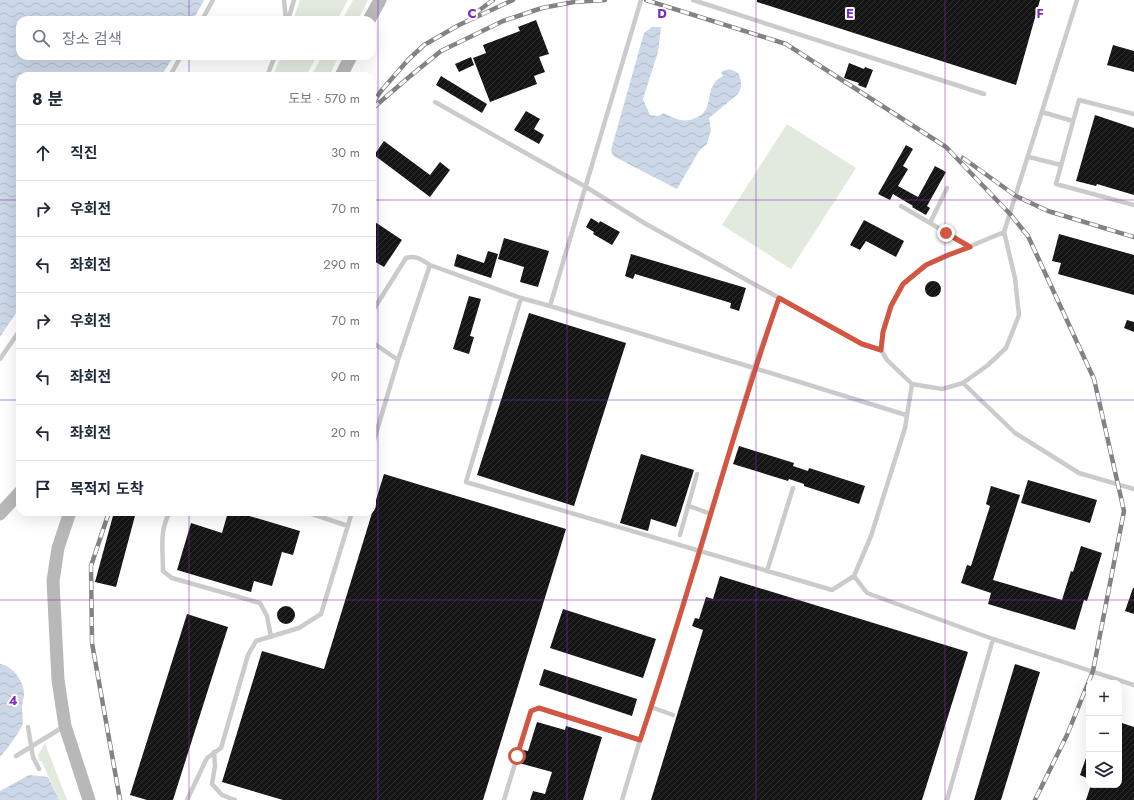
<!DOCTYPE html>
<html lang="ko">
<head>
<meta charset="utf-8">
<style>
  body { margin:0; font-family:Jost,"Noto Sans KR",sans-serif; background:#f2f2f3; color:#1f2937 }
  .controls { position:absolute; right:12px; bottom:12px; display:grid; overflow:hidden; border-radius:8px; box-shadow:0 4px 16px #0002 }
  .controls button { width:36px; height:36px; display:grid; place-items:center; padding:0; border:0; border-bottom:1px solid #e0e1e3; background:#fff; color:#1f2937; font:20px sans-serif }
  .stop { position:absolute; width:12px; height:12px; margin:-9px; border:3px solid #d35642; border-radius:50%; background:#fff }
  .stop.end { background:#d35642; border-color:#fff; box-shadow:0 1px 4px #0008 }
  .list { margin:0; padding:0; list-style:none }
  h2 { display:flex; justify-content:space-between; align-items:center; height:52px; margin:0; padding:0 16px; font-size:17px }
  h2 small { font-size:13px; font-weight:400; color:#747a83 }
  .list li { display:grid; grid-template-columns:26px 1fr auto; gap:12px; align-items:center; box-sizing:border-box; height:56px; padding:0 16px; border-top:1px solid #e0e1e3 }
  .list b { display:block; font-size:15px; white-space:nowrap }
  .list em { font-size:13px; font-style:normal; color:#747a83 }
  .icon { flex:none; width:22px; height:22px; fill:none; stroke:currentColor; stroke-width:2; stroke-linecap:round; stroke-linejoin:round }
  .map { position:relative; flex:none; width:1134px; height:800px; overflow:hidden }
  .search { position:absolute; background:#fff; box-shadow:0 4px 16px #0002; left:16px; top:16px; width:360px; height:44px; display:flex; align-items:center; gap:10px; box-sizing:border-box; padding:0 14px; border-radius:12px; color:#747a83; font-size:15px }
  .panel { position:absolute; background:#fff; box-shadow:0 4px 16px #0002; left:16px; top:72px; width:360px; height:444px; border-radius:12px }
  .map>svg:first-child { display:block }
  .grass { fill:#e2eade }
  .water { fill:url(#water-waves) }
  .building { fill:url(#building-hatch) }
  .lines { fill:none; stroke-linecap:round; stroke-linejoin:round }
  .service { stroke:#cbcbcb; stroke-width:4.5 }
  .secondary { stroke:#b8b8b8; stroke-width:13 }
  .rail-casing { stroke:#838383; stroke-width:4.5 }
  .rail { stroke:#fff; stroke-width:3; stroke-dasharray:9; stroke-linecap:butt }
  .route { stroke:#d35642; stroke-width:5 }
  .grid { fill:none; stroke:#7b2cbf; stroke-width:1; stroke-opacity:0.55 }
  .grid-label { font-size:13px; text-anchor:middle; font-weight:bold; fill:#7b2cbf; stroke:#fff; stroke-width:4; stroke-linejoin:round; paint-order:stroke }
</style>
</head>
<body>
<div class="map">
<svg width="1134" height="800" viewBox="0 0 1134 800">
  <defs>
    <pattern id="water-waves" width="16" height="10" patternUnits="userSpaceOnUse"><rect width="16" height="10" fill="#ccd7e8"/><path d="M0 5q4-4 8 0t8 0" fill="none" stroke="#b0b9c7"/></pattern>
    <pattern id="building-hatch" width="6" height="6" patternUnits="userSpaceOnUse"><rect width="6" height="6" fill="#151515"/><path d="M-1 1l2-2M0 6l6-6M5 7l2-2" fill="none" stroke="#2f2f2f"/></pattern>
  </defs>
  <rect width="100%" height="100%" fill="#fff"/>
  <path class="grass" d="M300,0H348L337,20H293Z
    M353,0H368L358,20H342Z
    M281,56H317L306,76H273Z
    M322,56H339L329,76H311Z
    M787,124L856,168L791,269L722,225Z
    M45,743L67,800H59L42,762L39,760L38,755Z"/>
  <path class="water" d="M0,0H204L193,20H20V56H174L161,76H20V307L0,337Z
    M652,27H661L658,52L643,99L650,115L658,116L664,113C673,118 682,123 693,119C714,112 705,96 715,82C717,79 720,78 723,76L721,72C729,68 732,69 739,74C741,82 743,87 737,95L709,118L711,130L707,144L699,151L677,189L613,156L611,150L644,33Z
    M0,664C13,666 25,682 24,696C23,700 22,704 22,708C22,714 24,721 22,726C16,737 8,748 0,757Z
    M29,775L48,777L59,800H0V791Z"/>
  <path class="building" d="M757,0H1040L1016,85L757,2Z
    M536,20L549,54L539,57L545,72L534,76L537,84L490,102L473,58L486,53L483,45L520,31L518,27Z
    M1113,45L1134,51V72L1107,65Z
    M471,57L474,65L459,72L455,64Z
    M849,63L864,69L865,67L873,70L866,88L858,85L859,83L844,78Z
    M441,76L487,104L482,113L436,85Z
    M526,111L540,119L534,129L544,135L539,144L514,130Z
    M1095,115L1134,128V195L1097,184L1096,186L1076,181Z
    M384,141L430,175L440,162L450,170L430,197L374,155Z
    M906,145L913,149L903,166L908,169L898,186L918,197L935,166L946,172L927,206L930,208L926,215L912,207L913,206L893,194L890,200L878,194Z
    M591,218L599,223L600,221L620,232L612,245L593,234L594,232L586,227Z
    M372,220L402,240L384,267L372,260Z
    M864,220L904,241L896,257L866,241L860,250L850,245Z
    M1059,234L1134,255V295L1058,274L1061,263L1052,261Z
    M504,238L549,251L538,287L520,282L524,267L498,259Z
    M488,251L498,254L491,278L454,266L457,254L484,263Z
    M631,254L746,288L739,311L730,308L731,303L635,274L633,279L625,276Z
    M925 289a8 8 0 1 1 16 0a8 8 0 1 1-16 0Z
    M469,296L481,299L470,336L474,337L469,354L453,349Z
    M529,313L626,343L574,506L477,475Z
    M1127,320L1134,322V332L1124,328Z
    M739,446L794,463L793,466L808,471L809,468L865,486L859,504L804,486V484L789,479L788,481L733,464Z
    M641,454L694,470L676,527L651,519L648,531L620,523Z
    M384,474L566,529L483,800H283L222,782L262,651L324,669Z
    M1028,480L1097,500L1090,523L1021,503Z
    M991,486L1020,495L993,580L1062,600L1071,571L1073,572L1081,546L1102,553L1087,601L1084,600L1075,630L988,604L991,593L961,583L967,565L971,566L990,506L986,504Z
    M114,512H136L116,587L95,582Z
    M228,512H236L300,531L293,555L282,552L272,586L254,581L251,592L177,570L191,523L222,533Z
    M720,576L968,652L922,800H651L703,630L692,626L695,618L699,619L706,597L713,599Z
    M1133,588H1134V614L1125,611Z
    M277 615a9 9 0 1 1 18 0a9 9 0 1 1-18 0Z
    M563,609L656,639L643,678L550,648Z
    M187,614L228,627L173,800H147L130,795Z
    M1015,664L1040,672L1001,800H974Z
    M544,669L637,699L632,716L539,685Z
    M537,722L565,730L566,726L602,737L583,800H530L533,791L545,794L552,772L519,763L523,750L528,751Z
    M1119,722L1134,727V800H1086L1091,785H1119Z
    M1088,752H1089V779L1080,775Z"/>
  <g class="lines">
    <path class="service" d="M284,0L286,20
      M693,0L984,94
      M202,20L213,0
      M288,20L294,0
      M170,76L181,56
      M267,76L275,56
      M435,102L586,187L646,224L862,344L881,350
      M1042,112L1073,121
      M1134,114L1079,100L1056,184L1134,205
      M1029,157L1061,165
      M901,206L971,247
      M930,223L947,188
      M1004,232L926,265L903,284L891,306L883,332L881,350L887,360L912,384L942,389L963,383L988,365L1006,348L1019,315L1015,278L1004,232L1077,0
      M521,298L466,482L832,590L854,576L871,536L905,428L912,384
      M779,298L754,368L906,415
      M550,306L641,0
      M372,312L406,258C416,255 422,260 430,265
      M372,342L398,360
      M0,359L20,330
      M963,383L1015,433L1079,473L1134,489
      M372,447L398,360L430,265L521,298L550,306L754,368L700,552L640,740L622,800
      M689,506L711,514
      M170,512C159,530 163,550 163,571L172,578L260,603L267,616L271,637
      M306,512L348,526
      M680,535L697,474
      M767,571L793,488
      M854,576L867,593L993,639L1134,685
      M651,707L673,715
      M28,727L33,757L39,769
      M214,752L215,766L212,784L222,795L235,800
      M16,756L63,727
      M187,800L207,758L221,748L248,655L256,641L299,628L321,614L352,512
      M504,800L531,711L539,708L640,740
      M947,800L993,639"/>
    <path class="secondary" d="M369,20L380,0
      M341,76L351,56
      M70,512L58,548L53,581L58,680L65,726L89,800
      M0,514L20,492"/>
    <defs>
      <path id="rail" d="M646,0L786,44L946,147L1010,214L1028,236L1094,379L1124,511L1093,671L1067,735L1035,800
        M473,15L493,0
        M372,104L381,91L408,60L424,45L459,25L513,0
        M372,109L409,77L441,51L503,21L542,8L574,2L605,0
        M963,158L1016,196L1048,211L1134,237
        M109,512L91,566L92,643L120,800"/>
    </defs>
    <use href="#rail" class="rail-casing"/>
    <use href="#rail" class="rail"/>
  </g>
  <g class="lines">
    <path class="route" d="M517,756L531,711L539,708L640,740C690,594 728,444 779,298L862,344L881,350L883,332L891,306L903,284L926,265L948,255L970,247L946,233"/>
  </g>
  <path class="grid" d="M189,0V20M378,0V800M567,0V800M756,0V800M945,0V800M189,56V76M0,200H20M372,200H1134M0,400H20M372,400H1134M189,512V800M0,600H1134"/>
  <g class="grid-label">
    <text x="472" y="18">C</text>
    <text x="662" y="18">D</text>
    <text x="850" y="18">E</text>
    <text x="1040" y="18">F</text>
    <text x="13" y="705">4</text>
  </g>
</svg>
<div class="controls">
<button>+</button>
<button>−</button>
<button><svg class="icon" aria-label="layers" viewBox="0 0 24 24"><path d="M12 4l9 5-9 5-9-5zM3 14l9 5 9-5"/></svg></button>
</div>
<div class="stop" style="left:517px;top:756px"></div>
<div class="stop end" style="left:946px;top:233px"></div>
<div class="search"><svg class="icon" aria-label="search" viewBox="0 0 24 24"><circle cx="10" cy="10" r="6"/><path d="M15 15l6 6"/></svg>장소 검색</div>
<section class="panel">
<h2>8 분<small>도보 · 570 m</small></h2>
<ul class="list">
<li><svg class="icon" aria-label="ahead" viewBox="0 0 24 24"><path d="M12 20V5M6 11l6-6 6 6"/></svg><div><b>직진</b></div><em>30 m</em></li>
<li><svg class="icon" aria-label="right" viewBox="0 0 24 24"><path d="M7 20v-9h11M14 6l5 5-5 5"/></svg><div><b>우회전</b></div><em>70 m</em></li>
<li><svg class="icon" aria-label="left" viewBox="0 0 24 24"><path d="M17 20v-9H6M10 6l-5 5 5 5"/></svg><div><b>좌회전</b></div><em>290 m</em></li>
<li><svg class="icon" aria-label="right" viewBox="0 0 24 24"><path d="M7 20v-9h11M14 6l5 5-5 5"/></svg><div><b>우회전</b></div><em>70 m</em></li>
<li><svg class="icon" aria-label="left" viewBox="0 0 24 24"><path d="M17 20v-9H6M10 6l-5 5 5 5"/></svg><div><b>좌회전</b></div><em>90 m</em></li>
<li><svg class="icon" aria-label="left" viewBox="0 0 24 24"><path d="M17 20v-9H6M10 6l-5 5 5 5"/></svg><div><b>좌회전</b></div><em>20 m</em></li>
<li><svg class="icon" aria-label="arrive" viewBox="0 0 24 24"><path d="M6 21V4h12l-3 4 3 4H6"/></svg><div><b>목적지 도착</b></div></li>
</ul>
</section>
</div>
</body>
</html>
